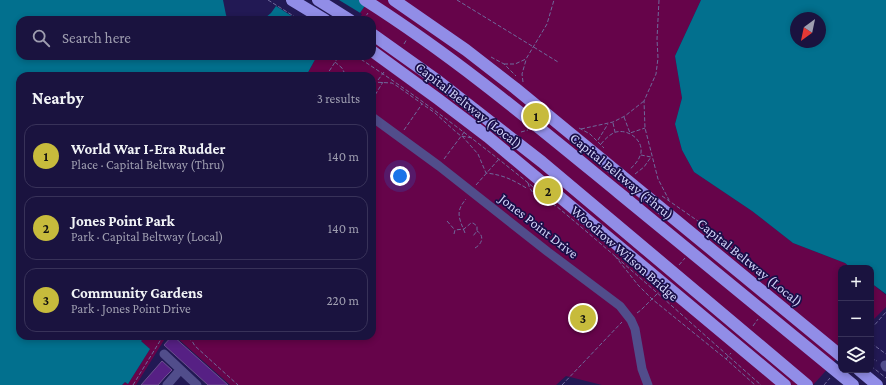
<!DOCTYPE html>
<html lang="en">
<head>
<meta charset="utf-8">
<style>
  body { margin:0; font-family:"Crimson Pro",serif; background:#231c46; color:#f1f3f6 }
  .controls { position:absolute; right:12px; bottom:12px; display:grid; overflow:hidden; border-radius:8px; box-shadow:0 2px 6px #0003 }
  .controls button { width:36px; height:36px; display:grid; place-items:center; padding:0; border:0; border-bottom:1px solid #383259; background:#1a133f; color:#f1f3f6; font:20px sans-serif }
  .compass { position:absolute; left:790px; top:12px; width:36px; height:36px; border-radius:50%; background:#1a133f; box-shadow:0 2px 6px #0003; rotate:213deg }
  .you { position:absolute; left:400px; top:176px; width:14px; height:14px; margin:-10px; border:3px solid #fff; border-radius:50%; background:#1a73e8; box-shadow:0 0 0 6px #1a73e833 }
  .badge { display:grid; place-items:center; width:26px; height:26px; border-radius:50%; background:#c7bb3c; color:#111; font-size:13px; font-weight:700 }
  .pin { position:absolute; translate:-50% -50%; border:2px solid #fff; box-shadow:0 1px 4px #0006 }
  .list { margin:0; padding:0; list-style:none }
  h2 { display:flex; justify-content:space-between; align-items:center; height:52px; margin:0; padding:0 16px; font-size:17px }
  h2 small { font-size:13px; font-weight:400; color:#9f9eb0 }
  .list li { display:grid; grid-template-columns:26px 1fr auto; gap:12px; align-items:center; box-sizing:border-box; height:64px; margin:0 8px 8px; padding:0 8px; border:1px solid #383259; border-radius:12px }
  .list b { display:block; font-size:15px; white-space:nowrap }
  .list p { margin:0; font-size:13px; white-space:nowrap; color:#9f9eb0 }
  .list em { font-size:13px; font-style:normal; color:#9f9eb0 }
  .icon { flex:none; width:22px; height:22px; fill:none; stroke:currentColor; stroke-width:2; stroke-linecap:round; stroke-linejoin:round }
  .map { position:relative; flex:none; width:886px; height:385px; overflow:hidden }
  .search { position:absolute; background:#1a133f; box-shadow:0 2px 6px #0003; left:16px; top:16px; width:360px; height:44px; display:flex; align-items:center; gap:10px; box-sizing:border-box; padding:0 14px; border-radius:12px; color:#9f9eb0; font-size:15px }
  .panel { position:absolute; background:#1a133f; box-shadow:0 2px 6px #0003; left:16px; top:72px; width:360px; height:268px; border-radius:12px }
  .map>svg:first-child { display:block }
  .green { fill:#66044a }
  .water { fill:#02708e; fill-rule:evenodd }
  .pier { fill:#221954 }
  .building { fill:#562084; stroke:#6d508f }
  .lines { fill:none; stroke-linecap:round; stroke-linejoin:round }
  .path { stroke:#6f6a9c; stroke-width:1; stroke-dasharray:4 2; stroke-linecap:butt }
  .minor { stroke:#514d8b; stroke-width:9 }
  .highway { stroke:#918de7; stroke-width:12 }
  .path-bridge { stroke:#6f6a9c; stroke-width:1; stroke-dasharray:4 2; stroke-linecap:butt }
  .highway-bridge { stroke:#918de7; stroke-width:12 }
  .labels { text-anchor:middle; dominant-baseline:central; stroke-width:3.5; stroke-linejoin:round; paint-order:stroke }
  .street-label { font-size:14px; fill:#d2d3f8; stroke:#1a0e49 }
</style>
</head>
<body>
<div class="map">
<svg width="886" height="385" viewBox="0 0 886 385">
  <rect width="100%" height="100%" fill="#221954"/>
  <path class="green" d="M369,0H701L675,56L682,98L675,124L682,150L694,172L752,211L793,243L845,263L851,268H841V354L813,385H602L566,376L556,385H230L175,336H372V76H306L317,56H372V20H355Z
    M871,283L886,295V307L871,322Z
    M146,336H151L155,340L158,336H168L166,337L136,385H122L125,382L128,384L150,349L141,341Z"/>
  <path class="water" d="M0,0H369L355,20H20V56H317L306,76H20V336H146L141,341L150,349L128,384L125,382L122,385H0Z
    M701,0H886V294L871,283V268H851L845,263L793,243L752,211L694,172L682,150L675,124L682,98L675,56ZM796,18H820V42H796Z"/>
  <path class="pier" d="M223,0H339L362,14L358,20H298L276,6L271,13L265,18L257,20H228L226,15Z"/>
  <path class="building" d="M172,336H173L228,385H208L164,345Z
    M162,361L172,370L165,377L158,385H141Z"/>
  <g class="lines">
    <path class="path" d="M268,0L300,20
      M457,0L558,62
      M659,0L657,39L658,58L656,74L644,101L645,128L658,179L669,200
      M363,20L368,13
      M404,44L407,39
      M491,57L504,64L516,76
      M335,62L342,68L346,76
      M504,64H515L526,59L547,24L554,0
      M326,76L339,56
      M378,80L384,72
      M372,82L392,83L397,86L435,113L456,132L461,136L473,138
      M523,82L522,74L526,60
      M372,100L383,82
      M624,117L630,133L645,128
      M613,123L615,132
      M579,128L590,134L604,148
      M581,129L613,122L625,116L644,101
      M404,130L422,104
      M521,132L528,130
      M462,136L478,154L486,173C504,175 513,180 528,189
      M598,140L608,124
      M601,144C605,139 610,134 616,132C629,129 643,140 641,153C639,160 635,165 630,169
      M444,159L465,131
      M635,174L644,167L651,157L641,155
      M528,183C531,196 543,200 555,206
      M476,185L499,159
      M662,196L708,228L727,244L761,278
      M447,221L454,229
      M465,233C459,218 455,212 466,199
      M454,234L455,230L464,229L471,223H473L477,226V231L473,236
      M475,248C482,244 485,236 477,231
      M615,256L638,285L652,299L726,359L755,385
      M679,265L685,258
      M637,313L641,310L659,292
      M753,326L758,319
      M871,329L886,312
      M183,336L191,340
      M192,336V341L195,346L238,385
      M871,343L886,354
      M871,358L877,361
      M726,359L731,353
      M871,366L886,378
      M133,385L163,336
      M562,385L622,322
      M824,385L830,378"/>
    <path class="minor" d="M372,117L439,166L548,252L620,306L631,320L635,329L642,369L648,385
      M164,354L197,385
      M885,365L886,367
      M167,385L180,370"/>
    <path class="highway" d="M292,0L325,20
      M318,0L350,20
      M859,370L877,385"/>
    <path class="path-bridge" d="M356,56C502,151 631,270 761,385"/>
    <path class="highway-bridge" d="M365,0C455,57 537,126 619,193C697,257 775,321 853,385
      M394,0L466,50L515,88L841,356
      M372,34L438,81L542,162L807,385
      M372,51L438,99L488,137L785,385"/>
  </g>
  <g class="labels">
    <g class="street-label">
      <text transform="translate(469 105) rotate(38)">Capital Beltway (Local)</text>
      <text transform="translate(622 176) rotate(39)">Capital Beltway (Thru)</text>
      <text transform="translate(539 226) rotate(38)">Jones Point Drive</text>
      <text transform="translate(625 253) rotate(41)">Woodrow Wilson Bridge</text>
      <text transform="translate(750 262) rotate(39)">Capital Beltway (Local)</text>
    </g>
  </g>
</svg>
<div class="controls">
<button>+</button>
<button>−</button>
<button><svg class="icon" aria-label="layers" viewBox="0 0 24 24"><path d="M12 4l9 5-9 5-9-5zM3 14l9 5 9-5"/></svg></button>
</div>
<svg class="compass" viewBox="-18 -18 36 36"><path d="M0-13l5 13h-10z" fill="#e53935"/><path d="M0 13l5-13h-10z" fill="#9f9eb0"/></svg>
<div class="you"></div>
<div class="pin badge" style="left:536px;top:116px">1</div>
<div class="pin badge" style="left:548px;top:191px">2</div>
<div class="pin badge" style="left:583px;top:318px">3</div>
<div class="search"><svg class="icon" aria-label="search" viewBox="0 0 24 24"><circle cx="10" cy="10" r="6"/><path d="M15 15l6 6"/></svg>Search here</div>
<section class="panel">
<h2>Nearby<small>3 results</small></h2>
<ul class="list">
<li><span class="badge">1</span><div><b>World War I-Era Rudder</b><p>Place · Capital Beltway (Thru)</p></div><em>140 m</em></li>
<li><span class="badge">2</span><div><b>Jones Point Park</b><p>Park · Capital Beltway (Local)</p></div><em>140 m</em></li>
<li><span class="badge">3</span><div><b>Community Gardens</b><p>Park · Jones Point Drive</p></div><em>220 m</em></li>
</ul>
</section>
</div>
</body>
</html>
